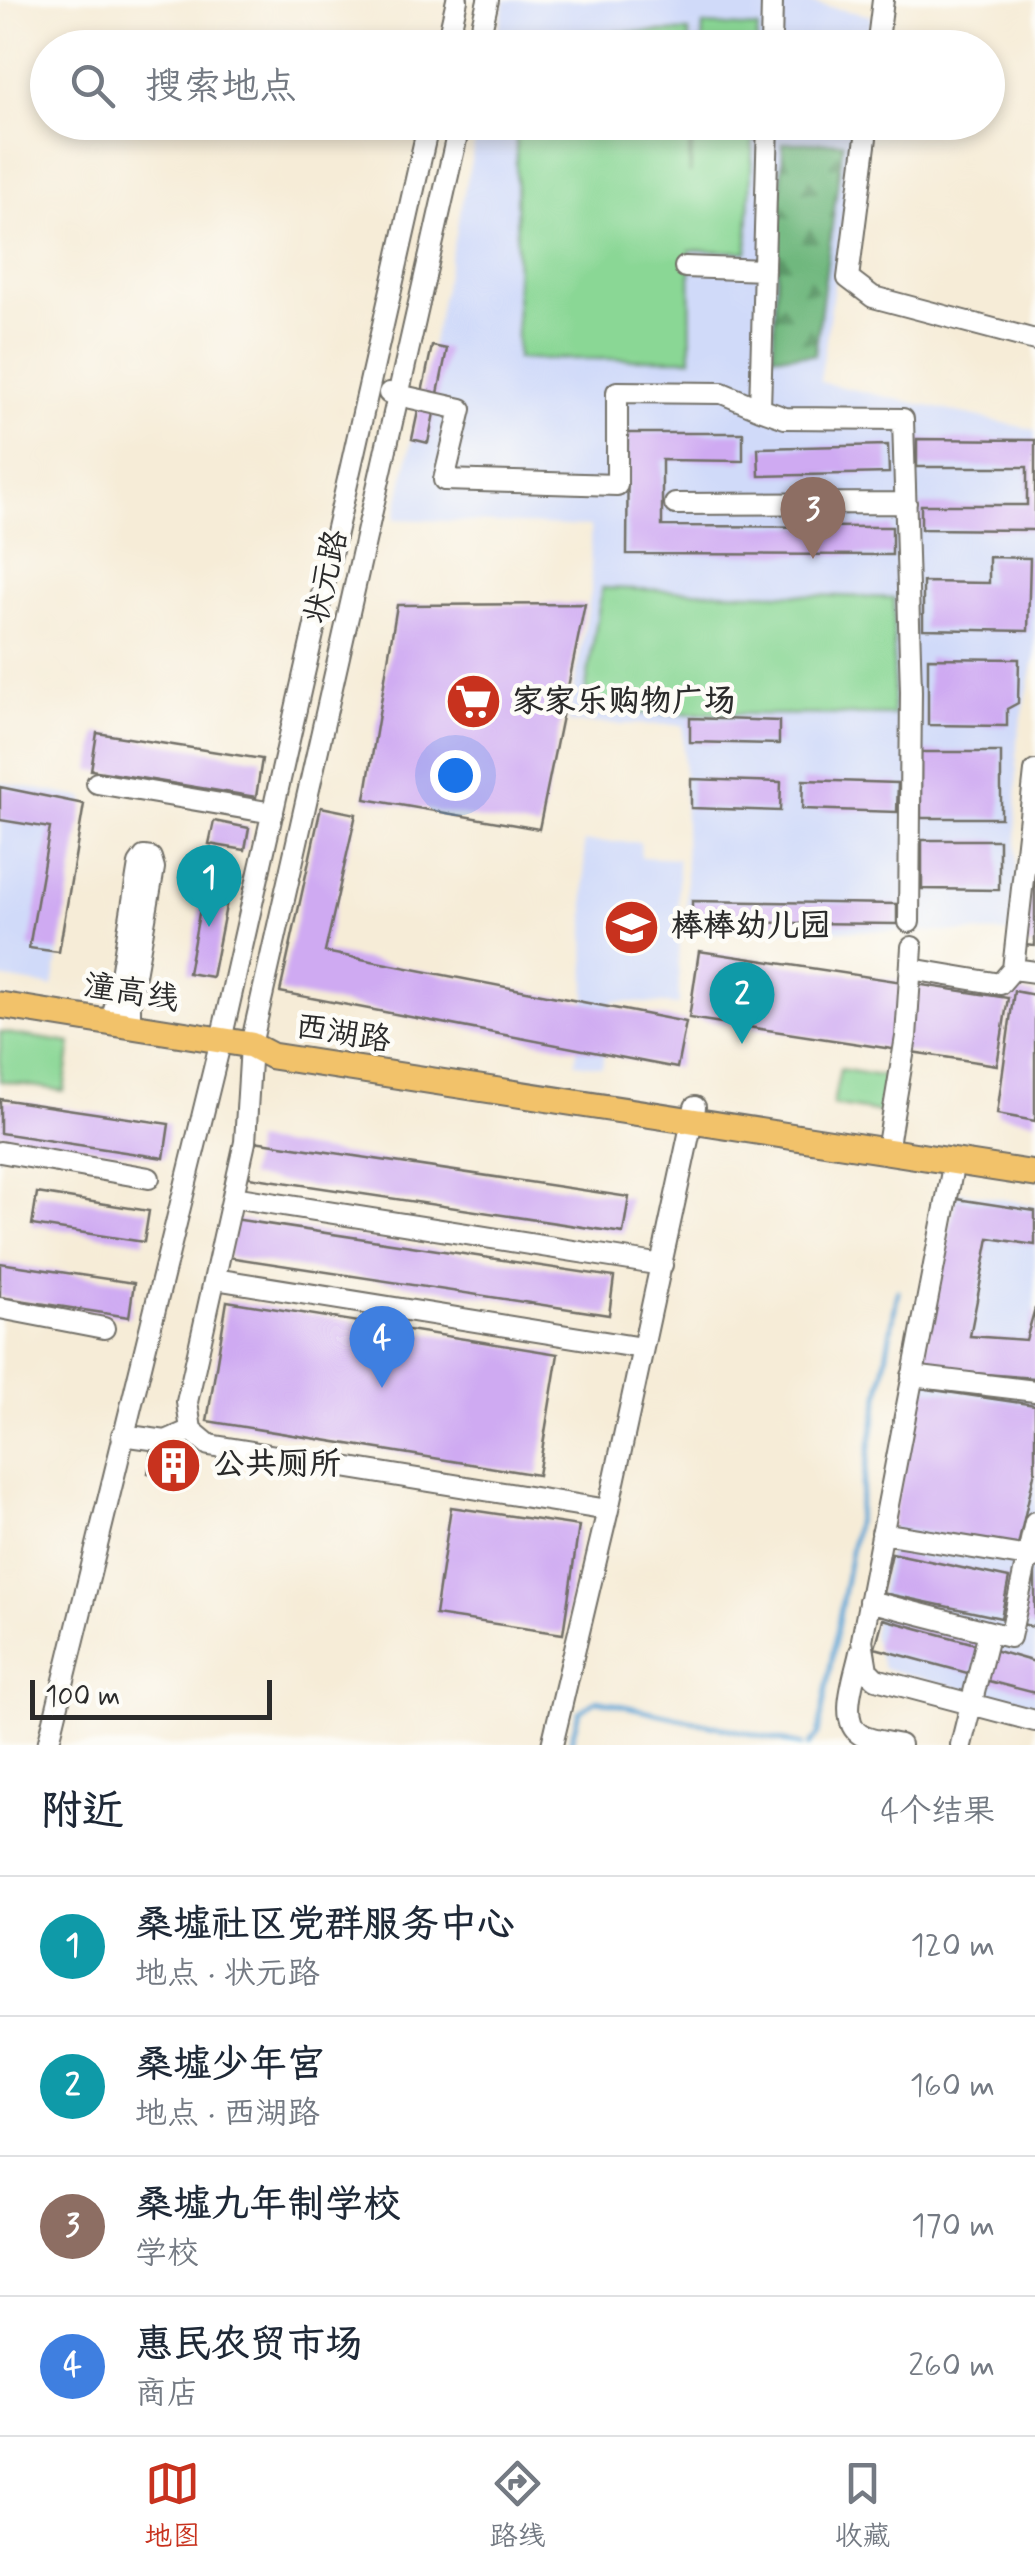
<!DOCTYPE html>
<html lang="zh">
<head>
<meta charset="utf-8">
<style>
  body { margin:0; font-family:Mynerve,"LXGW WenKai TC",sans-serif; background:#f2f2f3; color:#1f2937 }
  .scale { position:absolute; left:30px; bottom:25px; width:242px; box-sizing:border-box; padding-left:10px; border:5px solid #2b2b2b; border-top:0; font-size:28px; line-height:35px; white-space:nowrap; color:#2b2b2b; -webkit-text-stroke:8px #fdfcf7; paint-order:stroke }
  .you { position:absolute; left:455px; top:775px; width:35px; height:35px; margin:-25px; border:8px solid #fff; border-radius:50%; background:#1a73e8; box-shadow:0 0 0 15px #1a73e833 }
  .badge { display:grid; place-items:center; width:65px; height:65px; border-radius:50%; background:#c8321e; color:#fff; font-size:32px; font-weight:700 }
  .pin { position:absolute; translate:-50% -82px; filter:drop-shadow(0 2px 5px #0008) }
  .pin::after { content:''; position:absolute; top:52px; width:35px; height:30px; background:inherit; clip-path:polygon(0 0,100% 0,50% 100%) }
  .list { margin:0; padding:0; list-style:none }
  h2 { display:flex; justify-content:space-between; align-items:center; height:130px; margin:0; padding:0 40px; font-size:42px }
  h2 small { font-size:32px; font-weight:400; color:#747a83 }
  .list li { display:grid; grid-template-columns:65px 1fr auto; gap:30px; align-items:center; box-sizing:border-box; height:140px; padding:0 40px; border-top:2px solid #e0e1e3 }
  .list b { display:block; font-size:38px; white-space:nowrap }
  .list p { margin:0; font-size:32px; white-space:nowrap; color:#747a83 }
  .list em { font-size:32px; font-style:normal; color:#747a83 }
  .icon { flex:none; width:55px; height:55px; fill:none; stroke:currentColor; stroke-width:2; stroke-linecap:round; stroke-linejoin:round }
  .map { position:relative; flex:none; width:1035px; height:1745px; overflow:hidden }
  .search { position:absolute; background:#fff; box-shadow:0 5px 15px #0003; left:30px; right:30px; top:30px; height:110px; display:flex; align-items:center; gap:25px; box-sizing:border-box; padding:0 35px; border-radius:55px; color:#747a83; font-size:38px }
  .sheet { height:690px; background:#fff }
  nav { display:flex; justify-content:space-around; align-items:center; box-sizing:border-box; height:140px; border-top:2px solid #e0e1e3; background:#fff; font-size:28px; color:#747a83 }
  nav a { display:grid; justify-items:center; gap:5px }
  nav .on { color:#c8321e }
  .map>svg:first-child { display:block }
  .built { fill:#d0daf9 }
  .grass { fill:#8ad795; stroke:#5a8160; stroke-width:2.5 }
  .forest { fill:url(#forest-firs); stroke:#4d7254; stroke-width:2.5 }
  .lines { fill:none; stroke-linecap:round; stroke-linejoin:round }
  .stream { stroke:#5ca3d3; stroke-width:5 }
  .building { fill:#cfaaf2 }
  .minor-casing { stroke:#726f67; stroke-width:24 }
  .major-casing { stroke:#726f67; stroke-width:29 }
  .minor { stroke:#fff; stroke-width:20 }
  .major { stroke:#f2c26a; stroke-width:25 }
  .labels { text-anchor:middle; dominant-baseline:central; stroke-width:9; stroke-linejoin:round; paint-order:stroke }
  .street-label { font-size:32px; fill:#2b2b2b; stroke:#fdfcf7 }
  .poi-label { font-size:32px; font-weight:bold; fill:#2b2b2b; stroke:#fdfcf7; text-anchor:start }
</style>
</head>
<body>
<div class="map">
<svg width="1035" height="1745" viewBox="0 0 1035 1745">
  <defs>
    <pattern id="forest-firs" width="22" height="20" patternUnits="userSpaceOnUse" patternTransform="scale(2.5)"><rect width="22" height="20" fill="#6fb87e"/><path d="M5 1l3.5 6h-7zM16 11l3.5 6h-7z" fill="#5b9667"/></pattern>
  </defs>
  <rect width="100%" height="100%" fill="#fdfcf7"/>
  <filter id="ink" filterUnits="userSpaceOnUse"><feTurbulence type="fractalNoise" baseFrequency=".01" numOctaves="2"/><feDisplacementMap in="SourceGraphic" scale="20" xChannelSelector="R" yChannelSelector="G"/><feConvolveMatrix kernelMatrix="1 2 1 2 8 2 1 2 1" color-interpolation-filters="sRGB"/></filter>
  <filter id="wash" filterUnits="userSpaceOnUse"><feTurbulence type="fractalNoise" baseFrequency=".0048" numOctaves="4" result="noise"/><feDisplacementMap in="SourceGraphic" scale="40" xChannelSelector="R" yChannelSelector="G"/><feGaussianBlur stdDeviation="2.25" result="paint"/><feColorMatrix in="noise" values="0 0 0 0 0 0 0 0 0 0 0 0 0 0 0 0 0 1.4 0 .05"/><feComposite in="paint" operator="in"/></filter>
  <g filter="url(#wash)">
    <rect width="100%" height="100%" fill="#f6ecd7"/>
    <path class="built" d="M505,0H797L872,16L867,47L495,48Z
      M479,123H857L820,382L1035,430V656L1017,741L1016,933L687,928L683,725L568,723L591,591L590,527L395,519Z
      M0,782L85,798L53,987L0,978Z
      M584,842H640L641,857L678,859L679,1005L613,1001L602,1067L575,1063L586,996Z
      M956,1191L1035,1205V1708L883,1668L872,1635Z"/>
    <path class="grass" d="M703,25L758,28L756,47H702Z
      M515,32H689V47H515Z
      M516,123H689L690,174L693,134L753,137L747,252L690,250L691,359H517Z
      M602,588L894,598L893,715L582,713Z
      M0,1032L71,1043L64,1091L0,1081Z
      M840,1069L887,1077L882,1113L833,1105Z"/>
    <path class="forest" d="M843,142L815,355H773L783,143Z"/>
    <g class="lines">
      <path class="stream" d="M570,1745L579,1712L597,1700L802,1745
        M809,1745L818,1734L898,1291"/>
    </g>
    <g id="blocks">
      <path class="building" d="M432,346L447,349L428,443L412,439Z
        M628,433H743V461L662,460V526L892,527V555L627,554Z
        M917,439L1035,440V530L921,529V505H1027V467H917Z
        M888,445L889,473L759,476L758,448Z
        M989,557L1030,558L1028,631L923,629V582L989,583Z
        M585,604L539,829L365,799L397,605Z
        M928,658L1019,659L1018,703L1007,709V726L928,725Z
        M690,718L779,721V744L690,742Z
        M97,733L262,759L256,797L91,770Z
        M921,752H1001V818H921Z
        M691,779L781,782L780,811L691,808Z
        M803,780L898,783L897,812L802,809Z
        M0,787L84,804L59,952L29,948L50,828L0,820Z
        M321,807L356,814L325,952L686,1022L677,1068L280,992Z
        M214,821L249,828L245,850L209,844Z
        M922,840H999V890L922,889Z
        M1033,868H1035V946L1023,945Z
        M206,876L231,881L212,977L188,973Z
        M692,901L897,904V924L692,922Z
        M699,951L1008,998L997,1065L689,1018Z
        M1014,991L1035,995V1121L997,1114Z
        M0,1099L169,1124L164,1158L0,1133Z
        M254,1141L629,1197L623,1233L249,1177Z
        M37,1193L149,1211L144,1242L32,1225Z
        M957,1199L1035,1211V1245L989,1238L970,1336L1026,1340L1035,1308V1378L921,1369Z
        M234,1219L614,1277L609,1315L228,1257Z
        M0,1263L134,1283L129,1317L0,1297Z
        M227,1301L558,1354L538,1475L207,1421Z
        M920,1388L1035,1405V1470L1018,1546L891,1527Z
        M152,1449L199,1458L195,1481L148,1473Z
        M451,1507L579,1526L563,1634L435,1615Z
        M892,1553L1009,1578L1001,1618L883,1593Z
        M1034,1572H1035V1628L1020,1623Z
        M883,1619L979,1645L971,1674L875,1648Z
        M990,1649L1035,1662V1693L981,1679Z"/>
    </g>
  </g>
  <g filter="url(#ink)">
    <use href="#blocks" fill-opacity="0" stroke="#726f67" stroke-width="2.5"/>
    <g class="lines">
      <defs>
        <path id="minor" d="M446,48L457,0
          M477,48L488,0
          M771,48L772,0
          M877,48L883,0
          M460,122L251,1045L245,1142L187,1402L191,1430L209,1445L608,1510
          M768,122L760,409L785,418L903,419L911,691L909,922
          M868,122L848,278L873,297L1035,340
          M685,126L768,128
          M685,267L764,270
          M389,393L461,409L444,480L617,485V392L722,393L760,409
          M675,504L906,503
          M97,783L273,813
          M911,969L1000,984L1013,969L1035,972
          M1013,969L1035,771
          M110,1022L117,1000L139,864L144,857L151,858L154,868L130,1003V1025
          M889,1139L906,1037L912,947
          M0,1152L149,1178
          M954,1161L862,1640L867,1670L876,1679L1035,1721
          M233,1197L662,1265
          M215,1279L642,1348
          M0,1308L104,1328
          M912,1376L1035,1391
          M122,1435L166,1441L191,1430
          M882,1533L1035,1558
          M869,1601L1010,1637L1035,1522
          M860,1652C856,1674 837,1721 861,1735C871,1741 888,1742 900,1745
          M48,1745L221,1040L429,122
          M552,1745L608,1510L695,1107
          M961,1745L989,1632"/>
        <path id="major" d="M0,1005L251,1045L272,1056L1035,1174"/>
      </defs>
      <use href="#minor" class="minor-casing"/>
      <use href="#major" class="major-casing"/>
      <use href="#minor" class="minor"/>
      <use href="#major" class="major"/>
    </g>
  </g>
  <defs>
    <symbol id="supermarket-disc" viewBox="-11 -11 22 22"><circle r="9.5" fill="#c8321e" stroke="#fdfcf7"/><path d="M-6-5.5h2.5l.6 2H6L4.5 2H-2.5L-4.4-4H-6ZM-1.5 3.2a1.3 1.3 0 1 0 .1 0ZM3 3.2a1.3 1.3 0 1 0 .1 0Z" fill="#fff"/></symbol>
    <symbol id="school-disc" viewBox="-11 -11 22 22"><circle r="9.5" fill="#c8321e" stroke="#fdfcf7"/><path d="M0-5L7-2L0 1L-7-2ZM-4 1L0 2.5L4 1V4Q0 6-4 4Z" fill="#fff"/></symbol>
    <symbol id="building-disc" viewBox="-11 -11 22 22"><circle r="9.5" fill="#c8321e" stroke="#fdfcf7"/><path d="M-4-6H4V6H1V3H-1V6H-4ZM-2.5-4.3h1.7v1.8h-1.7ZM.8-4.3h1.7v1.8H.8ZM-2.5-1h1.7V.8h-1.7ZM.8-1h1.7V.8H.8Z" fill="#fff"/></symbol>
  </defs>
  <g fill-rule="evenodd">
    <use href="#supermarket-disc" x="442" y="670" width="63" height="63"/>
    <use href="#school-disc" x="600" y="896" width="63" height="63"/>
    <use href="#building-disc" x="142" y="1434" width="63" height="63"/>
  </g>
  <g class="labels">
    <g class="street-label">
      <text transform="translate(327 577) rotate(-77)">状元路</text>
      <text transform="translate(131 993) rotate(9)">潼高线</text>
      <text transform="translate(343 1034) rotate(9)">西湖路</text>
    </g>
    <g class="poi-label">
      <text x="512" y="702">家家乐购物广场</text>
      <text x="671" y="927">棒棒幼儿园</text>
      <text x="213" y="1465">公共厕所</text>
    </g>
  </g>
</svg>
<div class="scale">100 m</div>
<div class="you"></div>
<div class="pin badge" style="left:209px;top:927px;background:#0f9aa8">1</div>
<div class="pin badge" style="left:742px;top:1044px;background:#0f9aa8">2</div>
<div class="pin badge" style="left:813px;top:559px;background:#8d6e63">3</div>
<div class="pin badge" style="left:382px;top:1388px;background:#3f7fe0">4</div>
<div class="search"><svg class="icon" aria-label="search" viewBox="0 0 24 24"><circle cx="10" cy="10" r="6"/><path d="M15 15l6 6"/></svg>搜索地点</div>
</div>
<section class="sheet">
<h2>附近<small>4个结果</small></h2>
<ul class="list">
<li><span class="badge" style="background:#0f9aa8">1</span><div><b>桑墟社区党群服务中心</b><p>地点 · 状元路</p></div><em>120 m</em></li>
<li><span class="badge" style="background:#0f9aa8">2</span><div><b>桑墟少年宫</b><p>地点 · 西湖路</p></div><em>160 m</em></li>
<li><span class="badge" style="background:#8d6e63">3</span><div><b>桑墟九年制学校</b><p>学校</p></div><em>170 m</em></li>
<li><span class="badge" style="background:#3f7fe0">4</span><div><b>惠民农贸市场</b><p>商店</p></div><em>260 m</em></li>
</ul>
</section>
<nav>
<a class="on"><svg class="icon" aria-label="map" viewBox="0 0 24 24"><path d="M3 6l6-2 6 2 6-2v14l-6 2-6-2-6 2zM9 4v14M15 6v14"/></svg>地图</a>
<a><svg class="icon" aria-label="directions" viewBox="0 0 24 24"><path d="M12 3l9 9-9 9-9-9zM9 14v-3h6M13 9l2 2-2 2"/></svg>路线</a>
<a><svg class="icon" aria-label="saved" viewBox="0 0 24 24"><path d="M7 4h10v16l-5-4-5 4z"/></svg>收藏</a>
</nav>
</body>
</html>
